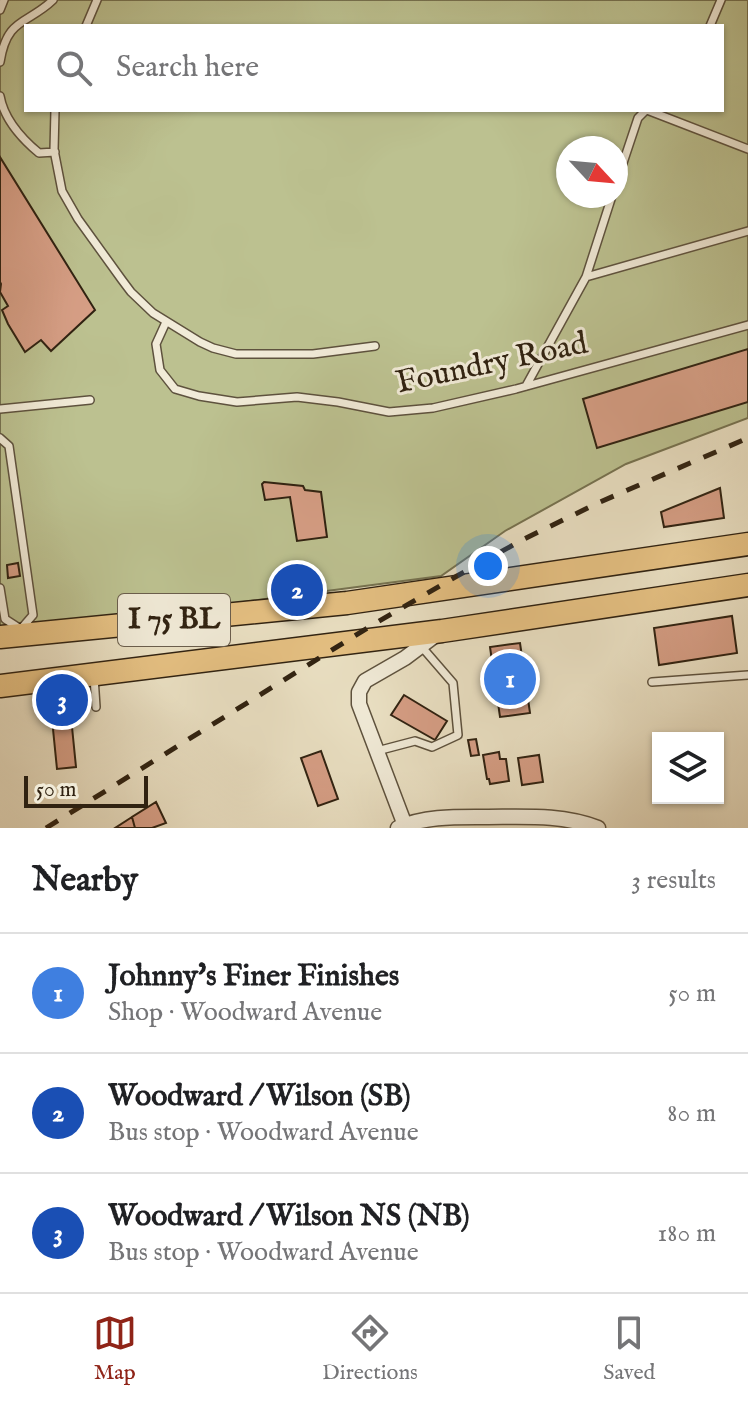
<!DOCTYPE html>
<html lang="en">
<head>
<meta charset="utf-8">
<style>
  body { margin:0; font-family:"IM FELL English",serif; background:#f6f6f6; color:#202124 }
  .controls { position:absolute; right:24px; bottom:24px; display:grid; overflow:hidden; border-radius:0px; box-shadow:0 2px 6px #0004 }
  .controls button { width:72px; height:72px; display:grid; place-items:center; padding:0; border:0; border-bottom:2px solid #e0e0e0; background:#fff; color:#202124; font:40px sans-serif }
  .compass { position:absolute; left:556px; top:136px; width:72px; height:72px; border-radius:50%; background:#fff; box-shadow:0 2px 6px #0004; rotate:116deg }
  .scale { position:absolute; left:24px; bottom:20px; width:124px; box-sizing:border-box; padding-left:8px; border:4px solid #302211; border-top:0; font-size:22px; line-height:28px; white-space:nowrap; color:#302211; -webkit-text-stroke:6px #f1ebd8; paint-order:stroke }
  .you { position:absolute; left:488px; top:566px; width:28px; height:28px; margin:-20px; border:6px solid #fff; border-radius:50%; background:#1a73e8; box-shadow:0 0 0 12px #1a73e833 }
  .badge { display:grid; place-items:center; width:52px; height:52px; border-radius:50%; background:#8f2418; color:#fff; font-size:26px; font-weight:700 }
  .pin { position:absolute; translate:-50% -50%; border:4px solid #fff; box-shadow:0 2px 8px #0006 }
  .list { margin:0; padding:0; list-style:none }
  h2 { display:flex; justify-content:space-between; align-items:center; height:104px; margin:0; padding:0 32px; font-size:34px }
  h2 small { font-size:26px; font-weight:400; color:#757577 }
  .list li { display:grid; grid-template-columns:52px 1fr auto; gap:24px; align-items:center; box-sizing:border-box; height:120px; padding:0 32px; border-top:2px solid #e0e0e0 }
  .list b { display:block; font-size:30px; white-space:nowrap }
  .list p { margin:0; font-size:26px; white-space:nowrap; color:#757577 }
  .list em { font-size:26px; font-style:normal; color:#757577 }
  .icon { flex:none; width:44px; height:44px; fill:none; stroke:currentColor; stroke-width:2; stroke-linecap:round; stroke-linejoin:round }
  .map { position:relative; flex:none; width:748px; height:828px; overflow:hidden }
  .search { position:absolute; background:#fff; box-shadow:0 2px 6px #0004; left:24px; right:24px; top:24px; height:88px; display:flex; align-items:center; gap:20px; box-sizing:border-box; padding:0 28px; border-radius:0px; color:#757577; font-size:30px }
  .sheet { height:464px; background:#fff }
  nav { display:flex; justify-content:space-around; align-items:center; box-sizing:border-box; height:112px; border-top:2px solid #e0e0e0; background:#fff; font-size:22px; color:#757577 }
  nav a { display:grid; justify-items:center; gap:4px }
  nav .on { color:#8f2418 }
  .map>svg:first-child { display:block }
  .green { fill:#bcc190; stroke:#767250; stroke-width:2; fill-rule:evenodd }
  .building { fill:#d69e85; stroke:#302211; stroke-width:2 }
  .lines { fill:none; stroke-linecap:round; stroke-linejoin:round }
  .lane-casing { stroke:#5e523e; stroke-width:10 }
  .street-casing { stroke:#5e523e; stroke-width:17 }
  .primary-casing { stroke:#302211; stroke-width:25 }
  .lane { stroke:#f1ebd8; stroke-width:7 }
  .street { stroke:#f1ebd8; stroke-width:14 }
  .primary { stroke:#e5c082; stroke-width:22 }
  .rail { stroke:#302211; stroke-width:5; stroke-dasharray:14 14; stroke-linecap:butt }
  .labels { text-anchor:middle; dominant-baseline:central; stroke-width:6; stroke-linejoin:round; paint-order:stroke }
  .shield { fill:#f1ebd8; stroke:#6a5e4d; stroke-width:2 }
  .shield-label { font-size:30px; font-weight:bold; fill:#302211 }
  .street-label { font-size:32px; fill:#302211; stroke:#f1ebd8 }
</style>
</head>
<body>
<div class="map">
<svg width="748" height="828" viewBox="0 0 748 828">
  <rect width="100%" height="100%" fill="#eae0c3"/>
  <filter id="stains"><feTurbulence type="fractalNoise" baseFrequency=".0025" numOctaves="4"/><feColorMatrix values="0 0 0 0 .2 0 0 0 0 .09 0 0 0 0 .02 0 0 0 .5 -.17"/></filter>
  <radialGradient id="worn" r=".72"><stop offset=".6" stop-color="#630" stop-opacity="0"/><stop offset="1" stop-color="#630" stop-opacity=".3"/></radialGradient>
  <path class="green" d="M0,0H748V418L626,464L505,531L441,576L0,634ZM26,26H722V110H26ZM568,148H616V196H568Z"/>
  <path class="building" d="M0,157L95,310L51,351L41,340L25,352L8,324L2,310L8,306L0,292L1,284L0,282Z
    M748,349V402L597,448L583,399Z
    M264,482L303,486L305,490L321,492L327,537L297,541L290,497L265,500L262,484Z
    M720,488L724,518L664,527L661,512Z
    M18,563L20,576L8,578L7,565Z
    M732,616L737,653L659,665L654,628Z
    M520,643L530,713L500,717L490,647Z
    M404,695L447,721L435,740L391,715Z
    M71,717L76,767L57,769L52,719Z
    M476,739L479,755L471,756L468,740Z
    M321,751L338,799L318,806L301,758Z
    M499,752L500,759H506L509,781L490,784L489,779H487L483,755Z
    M539,755L543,782L522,785L518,758Z
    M156,802L166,823L152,828H135L132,817Z
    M132,817L135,828H115Z"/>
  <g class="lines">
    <defs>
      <path id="lane" d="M0,10L4,0
        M86,26L97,0
        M710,26L721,0
        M0,62C7,17 27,25 53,0
        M0,96C4,119 21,138 39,153L55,152
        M55,110L54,150L62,191L78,219L122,280L131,292L153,313L200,342L213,348L236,354H313L375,346
        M647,110L748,149
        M616,184L638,118L646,110
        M586,277L612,196
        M166,322L156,344L160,370L175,389L199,396L237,402L297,397L338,402L389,412L433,408L516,389L748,325
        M526,386L586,277L748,231
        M0,409L90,400
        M0,438L9,446L33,615L20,630
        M0,588L5,619L19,628
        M94,677L96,707
        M652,682L748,675
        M377,751L415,741L432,747L458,735L453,683L421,646"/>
      <path id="street" d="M398,828C425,816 456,817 485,817C524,817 561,814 598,828
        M406,828L359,704V692L365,681L405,658L437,634"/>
      <path id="primary" d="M0,637L347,603L748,544
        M0,686L442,631L748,585"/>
    </defs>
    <use href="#lane" class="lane-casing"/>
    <use href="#street" class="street-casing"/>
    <use href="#primary" class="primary-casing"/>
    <use href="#lane" class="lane"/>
    <use href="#street" class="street"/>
    <use href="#primary" class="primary"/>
    <path class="rail" d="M46,828L369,627L457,576L524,539L600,502L748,438"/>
  </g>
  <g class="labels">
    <rect class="shield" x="118" y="594" width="112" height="52" rx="6"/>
    <g class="shield-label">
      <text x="174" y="620">I 75 BL</text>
    </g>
    <g class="street-label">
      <text transform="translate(492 364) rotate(-12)">Foundry Road</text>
    </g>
  </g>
  <rect width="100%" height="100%" filter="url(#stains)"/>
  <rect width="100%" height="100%" fill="url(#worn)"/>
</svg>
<div class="controls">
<button><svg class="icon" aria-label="layers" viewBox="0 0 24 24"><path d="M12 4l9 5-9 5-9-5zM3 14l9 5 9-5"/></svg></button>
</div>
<svg class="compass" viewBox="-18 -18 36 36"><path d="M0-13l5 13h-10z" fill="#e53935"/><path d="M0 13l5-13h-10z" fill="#757577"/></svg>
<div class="scale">50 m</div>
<div class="you"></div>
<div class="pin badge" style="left:510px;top:679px;background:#3f7fe0">1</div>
<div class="pin badge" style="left:297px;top:590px;background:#1a4fb4">2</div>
<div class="pin badge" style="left:62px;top:700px;background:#1a4fb4">3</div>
<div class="search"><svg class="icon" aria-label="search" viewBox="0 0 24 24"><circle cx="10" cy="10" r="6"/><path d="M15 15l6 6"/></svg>Search here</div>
</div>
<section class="sheet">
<h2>Nearby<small>3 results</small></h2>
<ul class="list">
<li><span class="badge" style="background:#3f7fe0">1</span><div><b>Johnny's Finer Finishes</b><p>Shop · Woodward Avenue</p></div><em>50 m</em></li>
<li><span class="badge" style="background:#1a4fb4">2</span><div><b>Woodward / Wilson (SB)</b><p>Bus stop · Woodward Avenue</p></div><em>80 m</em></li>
<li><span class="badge" style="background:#1a4fb4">3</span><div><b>Woodward / Wilson NS (NB)</b><p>Bus stop · Woodward Avenue</p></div><em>180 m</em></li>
</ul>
</section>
<nav>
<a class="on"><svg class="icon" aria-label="map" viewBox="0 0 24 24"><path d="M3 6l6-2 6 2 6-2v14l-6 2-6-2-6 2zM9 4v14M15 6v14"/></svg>Map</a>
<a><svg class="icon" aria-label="directions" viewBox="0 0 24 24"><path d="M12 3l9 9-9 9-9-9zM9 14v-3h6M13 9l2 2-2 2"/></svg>Directions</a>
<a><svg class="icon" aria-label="saved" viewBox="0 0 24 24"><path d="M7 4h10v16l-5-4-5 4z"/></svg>Saved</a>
</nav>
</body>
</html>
